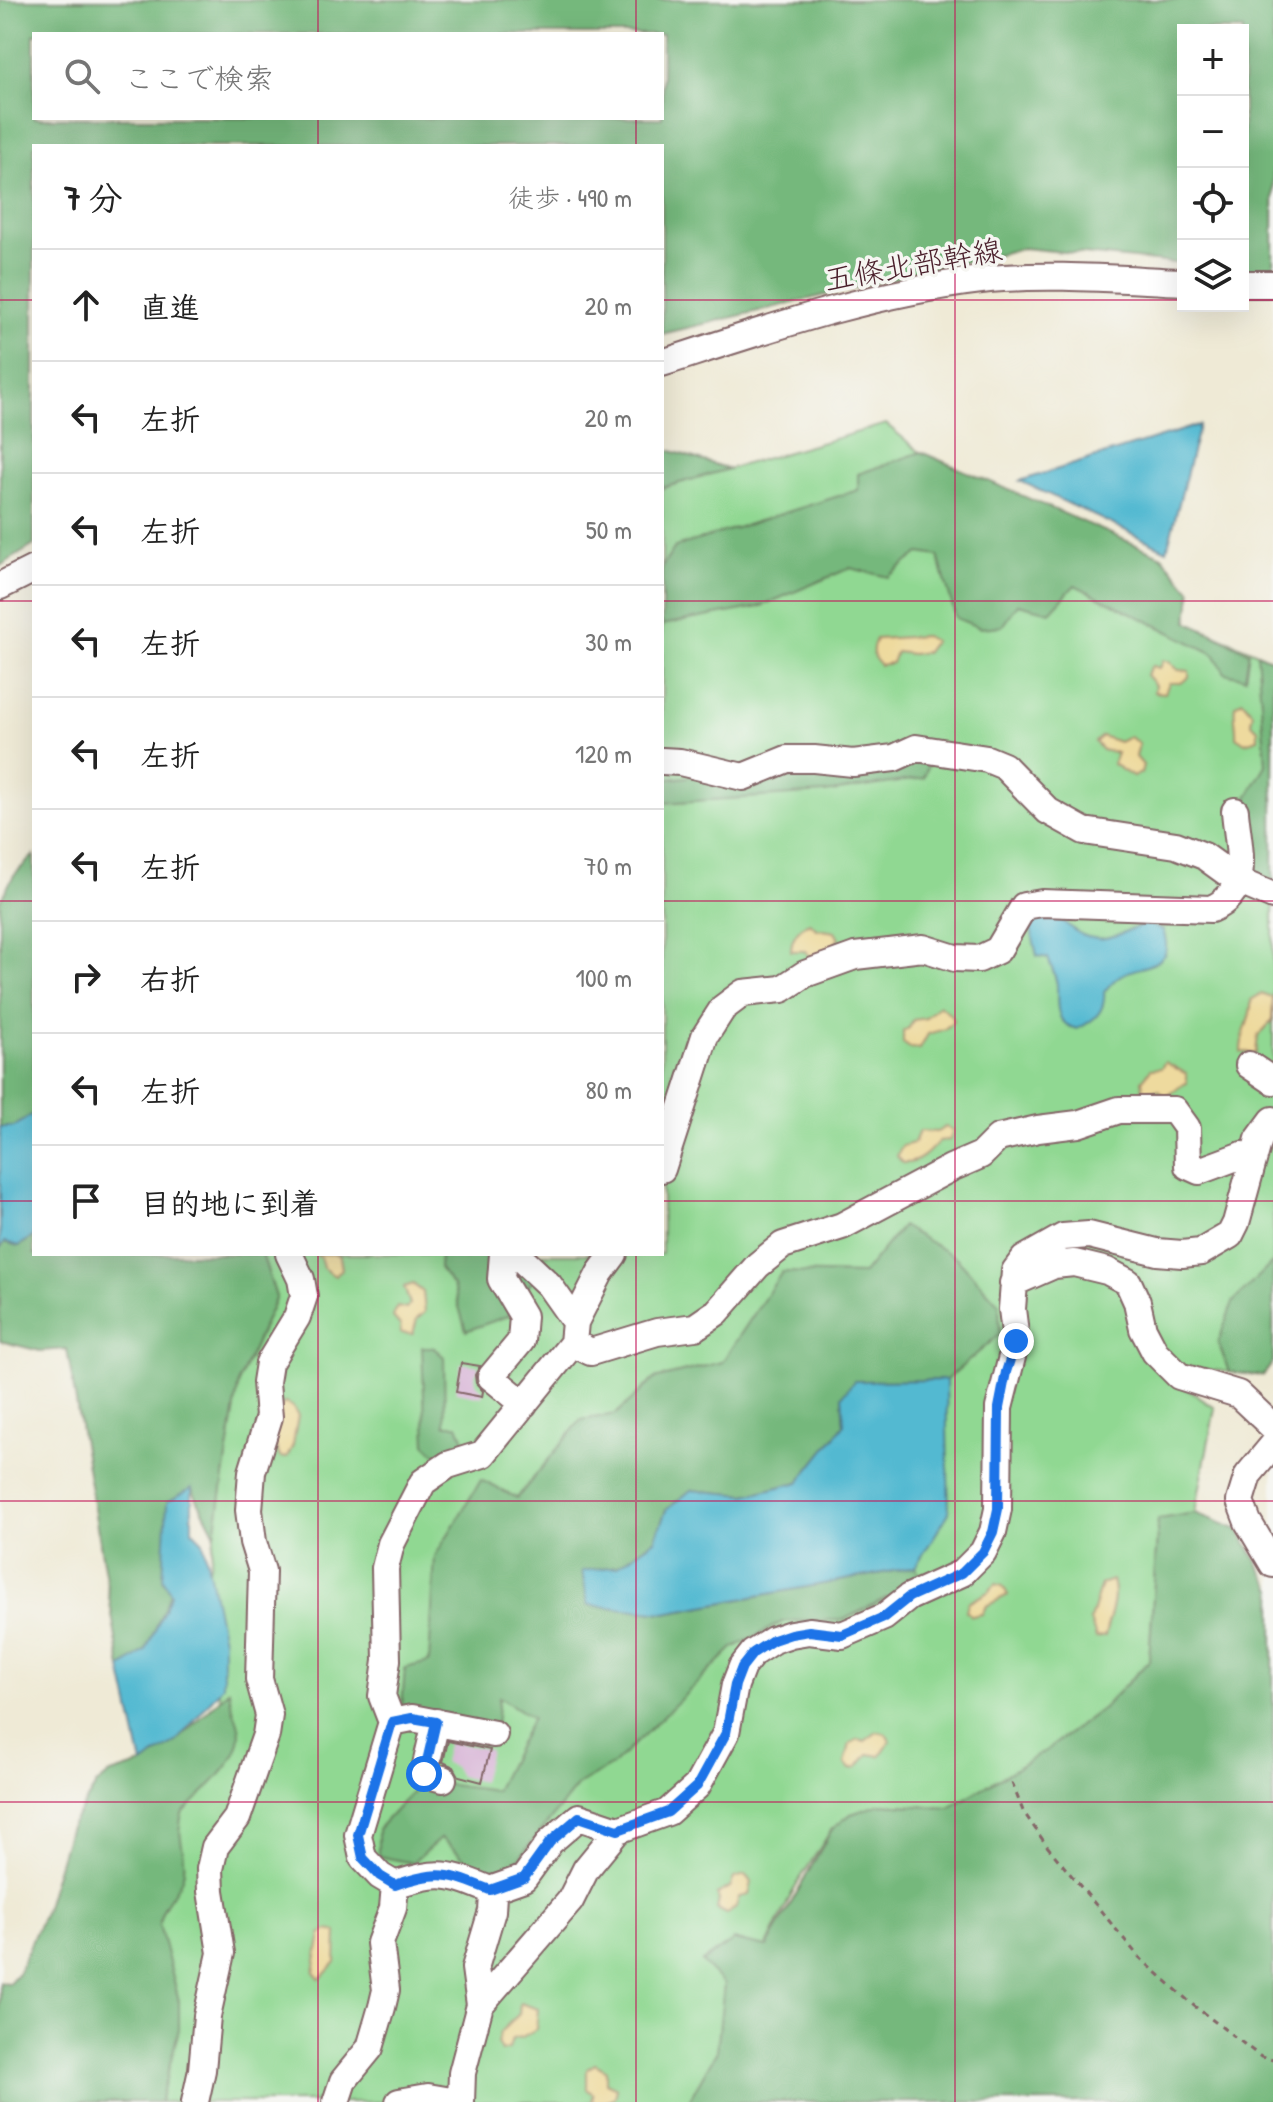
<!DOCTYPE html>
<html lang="ja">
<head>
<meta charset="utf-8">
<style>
  body { margin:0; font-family:"Patrick Hand","Klee One",sans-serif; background:#f2f2f2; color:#222 }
  .controls { position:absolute; right:24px; top:24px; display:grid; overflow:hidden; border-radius:0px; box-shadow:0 8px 32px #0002 }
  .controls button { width:72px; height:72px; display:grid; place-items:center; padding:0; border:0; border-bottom:2px solid #e0e0e0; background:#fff; color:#222; font:40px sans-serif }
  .stop { position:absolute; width:24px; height:24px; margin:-18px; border:6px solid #1a73e8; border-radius:50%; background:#fff }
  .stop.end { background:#1a73e8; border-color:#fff; box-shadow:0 2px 8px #0008 }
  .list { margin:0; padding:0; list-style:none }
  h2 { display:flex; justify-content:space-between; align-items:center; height:104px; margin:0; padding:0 32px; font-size:34px }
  h2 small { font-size:26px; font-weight:400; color:#767676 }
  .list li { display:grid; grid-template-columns:52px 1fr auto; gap:24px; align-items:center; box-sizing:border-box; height:112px; padding:0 32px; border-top:2px solid #e0e0e0 }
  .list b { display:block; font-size:30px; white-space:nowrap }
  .list em { font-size:26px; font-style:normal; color:#767676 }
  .icon { flex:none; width:44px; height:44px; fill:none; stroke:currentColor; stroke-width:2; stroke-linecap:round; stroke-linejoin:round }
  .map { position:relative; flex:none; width:1273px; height:2102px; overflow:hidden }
  .search { position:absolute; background:#fff; box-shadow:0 8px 32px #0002; left:32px; top:32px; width:632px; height:88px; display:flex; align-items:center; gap:20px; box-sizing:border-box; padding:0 28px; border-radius:0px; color:#767676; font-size:30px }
  .panel { position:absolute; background:#fff; box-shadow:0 8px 32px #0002; left:32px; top:144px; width:632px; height:1112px; border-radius:0px }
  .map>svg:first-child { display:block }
  .green { fill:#90d892; stroke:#6d7c5e; stroke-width:2 }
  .forest { fill:#74b87c; stroke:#5f6c54; stroke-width:2; fill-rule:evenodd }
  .sand { fill:#eeda9e; stroke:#9c7c64; stroke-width:2 }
  .water { fill:#53b9d1; stroke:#4e6c7e; stroke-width:2 }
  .building { fill:#d8b5d7 }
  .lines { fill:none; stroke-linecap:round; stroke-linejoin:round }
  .minor-casing { stroke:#846667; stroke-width:30 }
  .path { stroke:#846667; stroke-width:3; stroke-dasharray:6 6; stroke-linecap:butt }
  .minor { stroke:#fff; stroke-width:26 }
  .route { stroke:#1a73e8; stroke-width:10 }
  .grid { fill:none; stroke:#c2185b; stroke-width:2; stroke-opacity:0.55 }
  .labels { text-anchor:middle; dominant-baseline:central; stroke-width:7; stroke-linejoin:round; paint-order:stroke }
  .street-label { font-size:30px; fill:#4a1f2b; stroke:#f6f6f2 }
</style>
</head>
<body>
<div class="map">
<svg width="1273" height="2102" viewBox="0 0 1273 2102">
  <rect width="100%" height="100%" fill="#f6f6f2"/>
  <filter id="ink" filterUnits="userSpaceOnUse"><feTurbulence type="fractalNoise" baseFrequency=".0125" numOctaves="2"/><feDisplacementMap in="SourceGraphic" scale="16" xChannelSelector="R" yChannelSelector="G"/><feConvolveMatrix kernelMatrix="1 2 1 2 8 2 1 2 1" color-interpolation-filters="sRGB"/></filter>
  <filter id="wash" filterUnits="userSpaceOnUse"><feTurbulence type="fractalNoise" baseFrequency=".006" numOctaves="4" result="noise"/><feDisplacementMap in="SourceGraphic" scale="32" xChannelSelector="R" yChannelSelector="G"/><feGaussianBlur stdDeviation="1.8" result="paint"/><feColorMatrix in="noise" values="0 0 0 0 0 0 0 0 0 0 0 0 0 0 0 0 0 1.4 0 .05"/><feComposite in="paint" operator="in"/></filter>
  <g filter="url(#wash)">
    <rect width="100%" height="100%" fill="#efead6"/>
    <path class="green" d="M886,424L921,453L1162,556L1191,591L1188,622L1273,660V1362L1263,1376L1188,1367L1175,1381L1215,1408L1195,1513L1158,1519L1149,1661L1103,1708L1047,1750L949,1808L881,1804L832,1829L795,1887L717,2051L688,2102H136L150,1817L225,1724L203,1608L239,1381L276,1297L262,1254H662V488Z"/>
    <path class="forest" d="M0,0H1273V273L1243,270V30H1183V264L1023,248L662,334V146H34V545L0,566ZM34,34H662V118H34Z
      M662,448L729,469L662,488Z
      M921,452L1162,556L1191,591L1188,622L1249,652L1245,678L1225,673L1214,654L1075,585L1050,612L1018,604L1002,626L980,628L956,618L938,556L919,553L888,577L850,568L759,607L662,625V567L675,547L858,490V474Z
      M1257,653L1273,660V889L1249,878L1243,804L1266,765Z
      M931,757L924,778L825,793L662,803V780L790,764Z
      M34,855V1113L14,1127H0V901L14,875Z
      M902,1226L957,1258L999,1304L1000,1334L946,1380L854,1382L842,1396L844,1425L799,1482L746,1495L691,1490L666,1510L655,1540L618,1566L583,1571L588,1605L665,1613L915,1567L924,1579L843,1620L784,1621L733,1648L614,1764L579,1784L512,1867L478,1870L441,1838L412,1863L378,1856V1829L422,1781L495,1791L532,1718L499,1697L496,1726L402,1706L405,1668L429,1662L435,1556L481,1480L517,1498L581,1420L616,1414L654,1379L722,1362L782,1272L863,1274Z
      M34,1236V1254H262L276,1297L239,1381L215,1534L192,1489L167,1502L171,1593L146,1650L121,1668L67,1349L40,1351L0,1341V1248L5,1242L19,1246Z
      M440,1254H458L465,1259L470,1254H508L535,1279L509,1304L510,1315L466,1331L453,1286L439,1268Z
      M1273,1262V1362L1263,1376L1229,1372L1218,1342L1233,1302Z
      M422,1347H433L444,1357L445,1425H458L469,1452L442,1460L426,1445Z
      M1195,1513L1239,1530L1273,1590V2102H688L717,2051L724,1984L702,1962L734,1940L767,1947L832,1829L851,1814L881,1804L949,1808L1047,1750L1103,1708L1149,1661L1158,1519Z
      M229,1690C230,1705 236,1714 239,1727C247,1758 202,1792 182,1814C175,1837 190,1858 182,1878C175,1895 161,1905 159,1924L179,2001V2029L160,2102H0V1982L9,1983L18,1973L45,1910L69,1829L97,1784L108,1775L142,1764L177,1741Z"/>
    <path class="sand" d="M925,636L934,641L926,652L912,654L896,652L892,663L880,665C871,656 871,650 876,639Z
      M1163,661H1169L1178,670L1189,671V677L1181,683H1169L1165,693L1154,692L1155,685L1146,675L1152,666L1160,668Z
      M1242,700L1253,713L1251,722L1258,729V739L1245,743L1236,737C1237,725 1233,716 1235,705Z
      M1102,736L1119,742L1129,737L1139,743L1136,757L1143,765L1141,773L1133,777L1113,764L1117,753L1102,750L1095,742Z
      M810,923L817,929L835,932L839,939L821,958L812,959L805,951H791C791,938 798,927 810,923Z
      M1261,994L1273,998L1272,1021L1258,1036L1256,1053L1241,1052C1240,1033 1253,1018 1251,1000Z
      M939,1005L951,1015L953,1021L945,1029L928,1034L920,1049L910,1048L903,1043V1031L909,1028L913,1020L926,1018Z
      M1165,1062L1187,1074V1083C1177,1086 1174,1093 1166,1097L1159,1090L1143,1091L1142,1080L1151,1069L1161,1068Z
      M945,1127L953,1130L950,1140L939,1141C929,1152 919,1164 903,1163L897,1156L902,1146L914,1143L919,1131L937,1132Z
      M314,1254H337L340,1257L342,1269L335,1276L323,1268L320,1257Z
      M413,1284L423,1292L425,1312L417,1319L413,1334L401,1333L400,1325L393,1317L397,1307L406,1309L410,1304L404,1287Z
      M285,1403L292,1406L298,1416L293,1445L287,1458L280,1457L273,1440L279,1407Z
      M1112,1580C1118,1601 1109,1615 1105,1636L1096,1638L1090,1620L1101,1584Z
      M996,1584L1003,1586L1008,1595L986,1606L982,1614L972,1616L966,1611L968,1603L988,1592Z
      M877,1732L886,1734L890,1741L880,1756L868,1754L857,1768L850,1769L845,1763L850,1744L858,1739L865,1741Z
      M745,1875L752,1882L749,1895L739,1897L736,1907L727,1914L717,1909L719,1900L717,1894L730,1887L734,1878Z
      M328,1930L337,1932L336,1962L320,1979L314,1972L321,1934Z
      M520,2003L538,2009L536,2029L522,2037L512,2039L509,2049L501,2051L497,2043L500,2032L519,2014Z
      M595,2064L606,2070V2083L617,2088L615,2097L606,2102H592L593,2094L587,2089V2069Z"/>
    <path class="water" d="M1199,425L1167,550L1020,481Z
      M1050,914C1062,918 1067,926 1077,932C1103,947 1120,932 1146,924L1163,930C1178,971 1137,963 1118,977C1113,981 1108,987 1104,992C1106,1011 1094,1021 1077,1029C1053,1023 1058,1005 1057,985C1056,976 1051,967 1048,958L1037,956L1031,929L1036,919Z
      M34,1113V1236L19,1246L5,1242L0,1248V1127H14Z
      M946,1380L949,1513L915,1567L665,1613L588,1605L582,1571L618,1566L655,1540L666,1510L691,1490L746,1495L799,1482L844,1425L842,1396L854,1381Z
      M192,1488V1530L203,1541L223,1640V1686L177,1741L142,1764L121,1668L146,1650L171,1594L163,1578L167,1502Z"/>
    <g id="blocks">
      <path class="building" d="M461,1363L480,1366L475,1375L476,1383L483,1391L482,1397L456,1392Z
        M448,1741L490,1750L482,1782L459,1776L454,1767L443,1762Z"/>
    </g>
  </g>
  <g filter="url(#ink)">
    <use href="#blocks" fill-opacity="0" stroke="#846667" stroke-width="2"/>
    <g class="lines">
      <defs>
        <path id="minor" d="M1243,284H1273
          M662,363C767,329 871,293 981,280C1048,273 1116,279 1183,282
          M0,586L34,569
          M662,761L680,762L743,777L787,759H814L853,763L894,758L916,748L987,759L1004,766L1048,811L1084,831L1176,845L1204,856L1240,882L1273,896
          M1249,1065L1273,1081
          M662,1169L705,1036L723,1008L743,993L782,989L805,974L855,956L923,948L955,958L979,959L998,950L1024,906L1042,903L1211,909C1253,891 1238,849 1235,811
          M503,1254L501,1279L523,1316L521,1341L491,1377L524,1404
          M1013,1283L1054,1265L1074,1263L1107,1271L1128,1282L1137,1302L1143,1329L1155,1352L1179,1376L1238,1394L1273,1427
          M575,1322L600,1273L614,1254
          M573,1343L591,1352L657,1332L695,1327L717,1312L758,1265L783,1245L842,1226L951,1168L981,1155L998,1138L1038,1129L1078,1124L1119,1110H1174L1187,1128L1188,1166L1199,1171L1242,1155L1253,1159
          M1273,1445L1248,1475L1240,1501L1248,1522L1273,1564
          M392,1722L412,1718L494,1734
          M436,1722L424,1774L443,1779
          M395,1885C439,1870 449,1873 490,1890L524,1878L550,1842L579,1817L618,1830L668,1812L697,1786L726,1733L735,1685L742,1667L753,1653L773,1640L791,1634L809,1631L842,1635L884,1617L909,1597L962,1573L983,1552L993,1532L998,1509L999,1408L1016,1341L1012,1309L1015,1271L1024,1259L1063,1237L1089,1235L1157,1252L1182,1254L1201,1252L1230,1235L1236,1223L1259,1139L1273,1120
          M480,2005L570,1901L586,1869L618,1830
          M195,2102L202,2070L207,2016L221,1953L211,1891L210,1869L215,1847L237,1818L266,1735L269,1715L259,1679L262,1571L253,1542L249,1510L252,1472L269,1417L266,1382L269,1363L297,1317L304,1296L301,1279L289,1254
          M336,2102L343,2081L370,2048L382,2007L386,1990L380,1943L393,1908L395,1885L380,1876L363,1858L358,1835L392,1722L382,1696L387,1660L385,1568L391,1544L423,1482L448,1465L483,1454L573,1343L575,1322L549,1285L516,1254
          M399,2102L428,2097L457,2102
          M461,2102L462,2073L480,2005L475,1968L492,1911L493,1895L490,1890"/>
      </defs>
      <use href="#minor" class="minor-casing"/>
      <path class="path" d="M1012,1783L1023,1811L1047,1846L1139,1957L1193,2005L1261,2057L1273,2060"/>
      <use href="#minor" class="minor"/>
    </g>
  </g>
  <g class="lines" filter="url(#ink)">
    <path class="route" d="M424,1774L436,1722L412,1718L392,1722L358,1835L363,1858L380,1876L395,1885C439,1870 448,1873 490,1890L524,1878L550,1842L579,1817L618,1830L668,1812L697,1786L726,1733L735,1685L742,1667L753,1653L773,1640L791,1634L809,1631L842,1635L884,1617L909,1597L962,1573L983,1552L993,1532L998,1509L999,1408L1006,1372L1016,1341"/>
  </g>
  <path class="grid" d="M318,0V34M636,0V34M955,0V2102M318,118V146M636,118V146M0,300H34M662,300H1183M1243,300H1273M0,601H34M662,601H1273M0,901H34M662,901H1273M0,1201H34M662,1201H1273M318,1254V2102M636,1254V2102M0,1501H1273M0,1802H1273"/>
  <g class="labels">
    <g class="street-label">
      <text transform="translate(913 264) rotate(-10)">五條北部幹線</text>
    </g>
  </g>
</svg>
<div class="controls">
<button>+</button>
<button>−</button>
<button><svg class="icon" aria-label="locate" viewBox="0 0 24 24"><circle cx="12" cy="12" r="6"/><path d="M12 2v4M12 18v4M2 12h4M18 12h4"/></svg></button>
<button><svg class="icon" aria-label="layers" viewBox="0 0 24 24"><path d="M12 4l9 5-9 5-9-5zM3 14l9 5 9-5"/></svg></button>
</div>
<div class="stop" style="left:424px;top:1774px"></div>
<div class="stop end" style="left:1016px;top:1341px"></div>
<div class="search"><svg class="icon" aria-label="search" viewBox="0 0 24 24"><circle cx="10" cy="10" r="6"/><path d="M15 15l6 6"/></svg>ここで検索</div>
<section class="panel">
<h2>7 分<small>徒歩 · 490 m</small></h2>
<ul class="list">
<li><svg class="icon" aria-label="ahead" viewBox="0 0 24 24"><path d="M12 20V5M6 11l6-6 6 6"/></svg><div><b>直進</b></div><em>20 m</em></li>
<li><svg class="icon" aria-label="left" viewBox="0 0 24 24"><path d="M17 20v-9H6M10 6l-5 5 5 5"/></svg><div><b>左折</b></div><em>20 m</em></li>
<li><svg class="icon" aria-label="left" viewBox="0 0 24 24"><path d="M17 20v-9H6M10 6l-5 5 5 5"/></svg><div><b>左折</b></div><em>50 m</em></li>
<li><svg class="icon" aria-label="left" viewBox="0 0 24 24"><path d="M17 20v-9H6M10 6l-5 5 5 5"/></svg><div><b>左折</b></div><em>30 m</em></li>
<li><svg class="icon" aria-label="left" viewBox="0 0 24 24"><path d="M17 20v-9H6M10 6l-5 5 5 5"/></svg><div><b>左折</b></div><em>120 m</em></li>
<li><svg class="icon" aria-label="left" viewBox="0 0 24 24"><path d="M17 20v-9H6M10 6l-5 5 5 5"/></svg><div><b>左折</b></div><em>70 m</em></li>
<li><svg class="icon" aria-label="right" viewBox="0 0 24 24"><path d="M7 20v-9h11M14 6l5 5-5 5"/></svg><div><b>右折</b></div><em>100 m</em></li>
<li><svg class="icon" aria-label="left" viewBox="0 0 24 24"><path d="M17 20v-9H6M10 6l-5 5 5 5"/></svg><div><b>左折</b></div><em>80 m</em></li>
<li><svg class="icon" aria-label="arrive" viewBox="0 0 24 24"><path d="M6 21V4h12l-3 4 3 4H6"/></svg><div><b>目的地に到着</b></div></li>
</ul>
</section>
</div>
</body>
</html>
